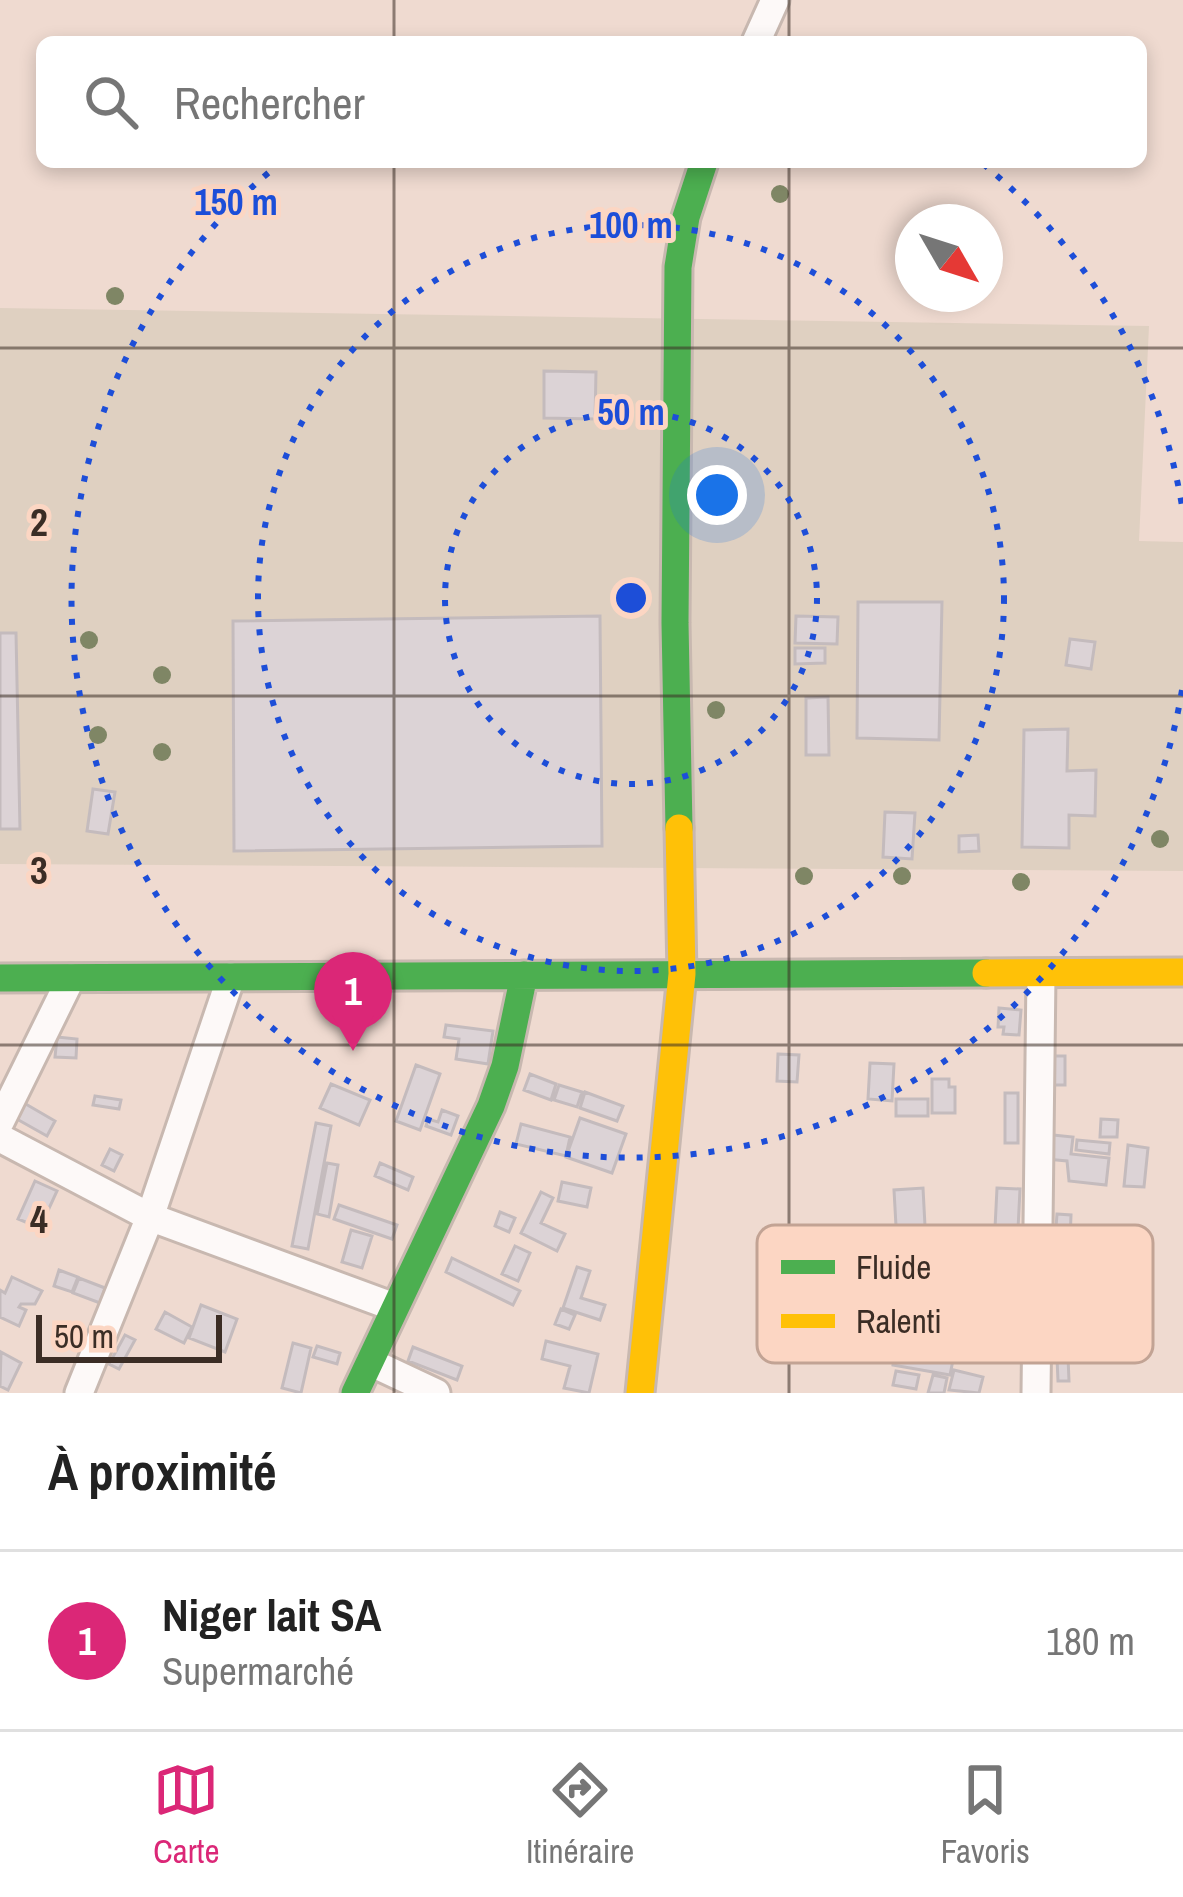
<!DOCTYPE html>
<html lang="fr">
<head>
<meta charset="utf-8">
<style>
  body { margin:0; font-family:"Archivo Narrow",sans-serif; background:#f2f2f2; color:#222 }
  .compass { position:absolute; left:895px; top:204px; width:108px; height:108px; border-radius:50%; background:#fff; box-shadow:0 6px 18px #0003; rotate:129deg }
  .scale { position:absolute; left:36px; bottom:30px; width:186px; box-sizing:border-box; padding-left:12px; border:6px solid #3b2d25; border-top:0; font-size:33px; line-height:42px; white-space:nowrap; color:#3b2d25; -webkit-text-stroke:9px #fcd6c3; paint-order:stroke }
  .you { position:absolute; left:717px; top:495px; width:42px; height:42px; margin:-30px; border:9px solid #fff; border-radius:50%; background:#1a73e8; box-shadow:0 0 0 18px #1a73e833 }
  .badge { display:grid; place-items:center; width:78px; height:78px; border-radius:50%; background:#db2777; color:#fff; font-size:39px; font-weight:700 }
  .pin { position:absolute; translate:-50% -99px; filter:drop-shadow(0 3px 6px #0008) }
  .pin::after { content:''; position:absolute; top:63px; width:42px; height:36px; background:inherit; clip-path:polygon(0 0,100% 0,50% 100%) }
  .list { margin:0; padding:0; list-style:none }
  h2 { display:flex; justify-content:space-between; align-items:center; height:156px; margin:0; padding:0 48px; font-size:51px }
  h2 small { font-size:39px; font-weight:400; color:#767676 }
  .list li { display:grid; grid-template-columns:78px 1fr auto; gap:36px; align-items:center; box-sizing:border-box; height:180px; padding:0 48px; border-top:3px solid #e0e0e0 }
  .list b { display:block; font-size:45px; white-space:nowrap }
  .list p { margin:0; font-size:39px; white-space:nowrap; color:#767676 }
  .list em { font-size:39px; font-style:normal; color:#767676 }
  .icon { flex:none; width:66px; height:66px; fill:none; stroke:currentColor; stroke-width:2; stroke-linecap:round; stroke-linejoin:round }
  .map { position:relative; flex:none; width:1183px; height:1393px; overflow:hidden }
  .search { position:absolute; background:#fff; box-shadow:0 6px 18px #0003; left:36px; right:36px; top:36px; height:132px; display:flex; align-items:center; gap:30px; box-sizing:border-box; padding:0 42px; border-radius:18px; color:#767676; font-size:45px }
  .sheet { height:336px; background:#fff }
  nav { display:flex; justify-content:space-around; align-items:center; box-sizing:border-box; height:168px; border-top:3px solid #e0e0e0; background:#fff; font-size:33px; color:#767676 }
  nav a { display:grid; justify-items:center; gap:6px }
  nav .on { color:#db2777 }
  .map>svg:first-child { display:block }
  .industrial { fill:#dfd0c1 }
  .building { fill:#dcd3d6; stroke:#c4bbbd; stroke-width:3 }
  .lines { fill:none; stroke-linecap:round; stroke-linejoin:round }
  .street-casing { stroke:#c8b8b0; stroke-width:33 }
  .fast-casing { stroke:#c8b8b0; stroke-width:33 }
  .slow-casing { stroke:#c8b8b0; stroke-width:33 }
  .street { stroke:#fdf9f8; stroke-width:27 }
  .fast { stroke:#4caf50; stroke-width:27 }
  .slow { stroke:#ffc107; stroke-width:27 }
  .tree { fill:#7f8665 }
  .grid { fill:none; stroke:#3b2d25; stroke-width:3; stroke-opacity:0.55 }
  .ring { fill:none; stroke:#1d4ed8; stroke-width:6; stroke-dasharray:6 12 }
  .key { fill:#fcd6c3; stroke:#c2a394; stroke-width:3 }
  .key-label { font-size:33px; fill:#3b2d25 }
  .grid-label { font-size:39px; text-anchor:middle; font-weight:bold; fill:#3b2d25; stroke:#fcd6c3; stroke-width:10; stroke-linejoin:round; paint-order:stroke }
  .centre { fill:#1d4ed8; stroke:#fcd6c3; stroke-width:6 }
  .ring-label { font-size:36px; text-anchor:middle; font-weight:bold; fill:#1d4ed8; stroke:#fcd6c3; stroke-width:10; stroke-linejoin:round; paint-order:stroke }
</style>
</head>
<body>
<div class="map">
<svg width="1183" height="1393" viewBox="0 0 1183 1393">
  <rect width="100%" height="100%" fill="#efdad0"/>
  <path class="industrial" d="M0,308L1149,326L1139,541L1183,542V871L0,864Z"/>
  <path class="building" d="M544,371L596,372L595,419L544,418Z
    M858,602H942L939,740L857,738Z
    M600,616L602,846L234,851L233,621Z
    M796,616L838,617L837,644L795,643Z
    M0,633H16L20,829H0Z
    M1070,639L1095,642L1091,669L1066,665Z
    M795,648H825V663L795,664Z
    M828,697L829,755H806V698Z
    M1068,729L1067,771L1096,770L1095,816L1069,815V848L1022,847L1024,730Z
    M93,789L115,792L108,834L87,831Z
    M885,812L915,813L912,859L883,857Z
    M978,835L979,851L959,852V836Z
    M999,1008L1021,1010L1019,1035L1003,1034L1004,1027H998Z
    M446,1025L493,1031L488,1064L456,1059L459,1039L444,1037Z
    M57,1037L77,1039L76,1058L55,1057Z
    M778,1054L799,1055L797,1082L777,1081Z
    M1052,1056H1065V1085H1052Z
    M870,1063L894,1064L892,1101L868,1099Z
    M416,1065L440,1074L420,1130L396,1121Z
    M530,1074L556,1084L551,1100L524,1090Z
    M932,1079H949V1087H955V1113H932Z
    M331,1084L370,1100L359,1125L320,1108Z
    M559,1085L582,1092L577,1107L554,1100Z
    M585,1092L623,1106L617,1121L580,1108Z
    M1005,1093H1018V1143H1005Z
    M95,1096L121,1100L119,1109L93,1105Z
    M896,1099H928V1116H896Z
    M24,1103L55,1121L47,1136L15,1118Z
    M442,1110L458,1116L451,1135L426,1126L428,1119L438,1122Z
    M580,1118L626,1134L612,1173L566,1157Z
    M1101,1119L1118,1120L1117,1137H1100Z
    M316,1123L331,1126L308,1249L292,1246Z
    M521,1124L570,1137L566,1156L516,1144Z
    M1053,1135L1073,1137L1071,1154L1109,1158L1106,1185L1069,1181L1067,1161L1045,1159L1046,1143H1053Z
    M1077,1140L1110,1143L1109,1154L1076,1150Z
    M1128,1145L1148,1148L1144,1187L1124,1186Z
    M110,1149L122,1155L114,1171L102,1165Z
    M327,1163L338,1165L329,1217L317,1214Z
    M380,1163L413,1177L408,1190L375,1176Z
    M35,1181L57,1191L40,1228L18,1219Z
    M562,1182L591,1188L587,1207L558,1201Z
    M923,1188L925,1226H896L894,1190Z
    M997,1188L1020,1189L1018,1229L995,1228Z
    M541,1192L553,1198L541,1223L565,1234L557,1251L521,1233Z
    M339,1205L397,1225L392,1239L334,1219Z
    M500,1212L515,1218L509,1232L495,1226Z
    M1057,1214L1071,1215L1070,1241H1055Z
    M351,1230L372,1236L362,1268L342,1262Z
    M515,1246L530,1253L518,1281L502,1274Z
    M452,1258L520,1291L513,1305L446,1272Z
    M577,1267L590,1271L581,1298L605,1305L600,1320L563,1308Z
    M59,1270L78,1277L72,1292L54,1286Z
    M12,1277L42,1291L35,1304H21L19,1307L26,1310L19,1326L0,1317V1290L5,1293Z
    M79,1278L105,1288L100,1303L73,1293Z
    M201,1305L237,1319L225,1352L189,1338Z
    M561,1309L575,1315L569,1329L555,1324Z
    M165,1312L192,1327L184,1343L156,1329Z
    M125,1335L135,1340L119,1369L109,1364Z
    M546,1341L598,1354L589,1393L564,1388L570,1366L542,1359Z
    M293,1343L311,1348L301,1393L282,1388Z
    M317,1346L340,1353L337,1364L313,1357Z
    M413,1347L462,1366L457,1380L408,1361Z
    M895,1350L953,1360L950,1375L893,1365Z
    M1,1352L21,1363L8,1390L0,1386Z
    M1068,1357L1069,1381H1058L1057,1358Z
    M954,1370L983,1377L979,1393L949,1390Z
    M896,1371L919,1375L916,1389L893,1385Z
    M933,1375L947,1378L944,1393H928Z"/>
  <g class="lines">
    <defs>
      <path id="street" d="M756,42L775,0
        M0,1122L71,978
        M0,1138L150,1217L394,1307
        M370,1362L436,1393
        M79,1393L150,1217L231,977
        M1036,1393L1041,974"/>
      <path id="fast" d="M679,828L675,623L678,267L686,217L704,162
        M0,978L986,973
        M355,1393L491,1106L505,1066L524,975"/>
      <path id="slow" d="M986,973L1183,972
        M640,1393L682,974L679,828"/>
    </defs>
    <use href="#street" class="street-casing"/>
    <use href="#fast" class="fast-casing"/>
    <use href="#slow" class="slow-casing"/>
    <use href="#street" class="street"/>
    <use href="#fast" class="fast"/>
    <use href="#slow" class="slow"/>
  </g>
  <g class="tree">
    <circle cx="780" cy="194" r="9"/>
    <circle cx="115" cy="296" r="9"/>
    <circle cx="89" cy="640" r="9"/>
    <circle cx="162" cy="675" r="9"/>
    <circle cx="716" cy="710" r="9"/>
    <circle cx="98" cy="735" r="9"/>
    <circle cx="162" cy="752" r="9"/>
    <circle cx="1160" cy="839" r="9"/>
    <circle cx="804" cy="876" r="9"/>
    <circle cx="902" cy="876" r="9"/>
    <circle cx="1021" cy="882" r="9"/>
  </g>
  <path class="grid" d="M394,0V42M789,0V42M394,162V1393M789,162V1393M0,348H1183M0,696H1183M0,1045H1183"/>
  <g class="ring">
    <circle cx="631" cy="598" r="186"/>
    <circle cx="631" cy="598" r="373"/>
    <path d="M1182 690A559 559 0 1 1 279 164M577 42A559 559 0 0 1 685 42M983 164A559 559 0 0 1 1182 506"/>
  </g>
  <rect x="757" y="1225" width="396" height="138" rx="18" class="key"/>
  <rect x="781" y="1260" width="54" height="14" fill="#4caf50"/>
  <rect x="781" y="1314" width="54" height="14" fill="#ffc107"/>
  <g class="key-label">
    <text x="856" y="1279">Fluide</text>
    <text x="856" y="1333">Ralenti</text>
  </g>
  <g class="grid-label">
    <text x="39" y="536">2</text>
    <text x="39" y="884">3</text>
    <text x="39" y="1233">4</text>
  </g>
  <circle cx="631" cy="598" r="18" class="centre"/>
  <g class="ring-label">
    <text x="236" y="215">150 m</text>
    <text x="631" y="238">100 m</text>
    <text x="631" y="425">50 m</text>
  </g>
</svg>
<svg class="compass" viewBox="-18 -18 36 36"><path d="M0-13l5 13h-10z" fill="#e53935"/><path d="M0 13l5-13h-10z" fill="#767676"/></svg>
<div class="scale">50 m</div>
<div class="you"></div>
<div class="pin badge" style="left:353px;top:1051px">1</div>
<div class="search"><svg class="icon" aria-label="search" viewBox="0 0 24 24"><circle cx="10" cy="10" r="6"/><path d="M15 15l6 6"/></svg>Rechercher</div>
</div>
<section class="sheet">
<h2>À proximité<small></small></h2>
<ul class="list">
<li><span class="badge">1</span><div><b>Niger lait SA</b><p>Supermarché</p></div><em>180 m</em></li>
</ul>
</section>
<nav>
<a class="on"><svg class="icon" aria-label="map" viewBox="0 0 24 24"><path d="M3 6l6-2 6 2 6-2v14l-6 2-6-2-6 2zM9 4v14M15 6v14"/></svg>Carte</a>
<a><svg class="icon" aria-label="directions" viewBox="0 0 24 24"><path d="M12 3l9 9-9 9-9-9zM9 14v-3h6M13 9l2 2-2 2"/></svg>Itinéraire</a>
<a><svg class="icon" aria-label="saved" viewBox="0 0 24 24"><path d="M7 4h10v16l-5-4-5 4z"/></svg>Favoris</a>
</nav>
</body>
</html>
